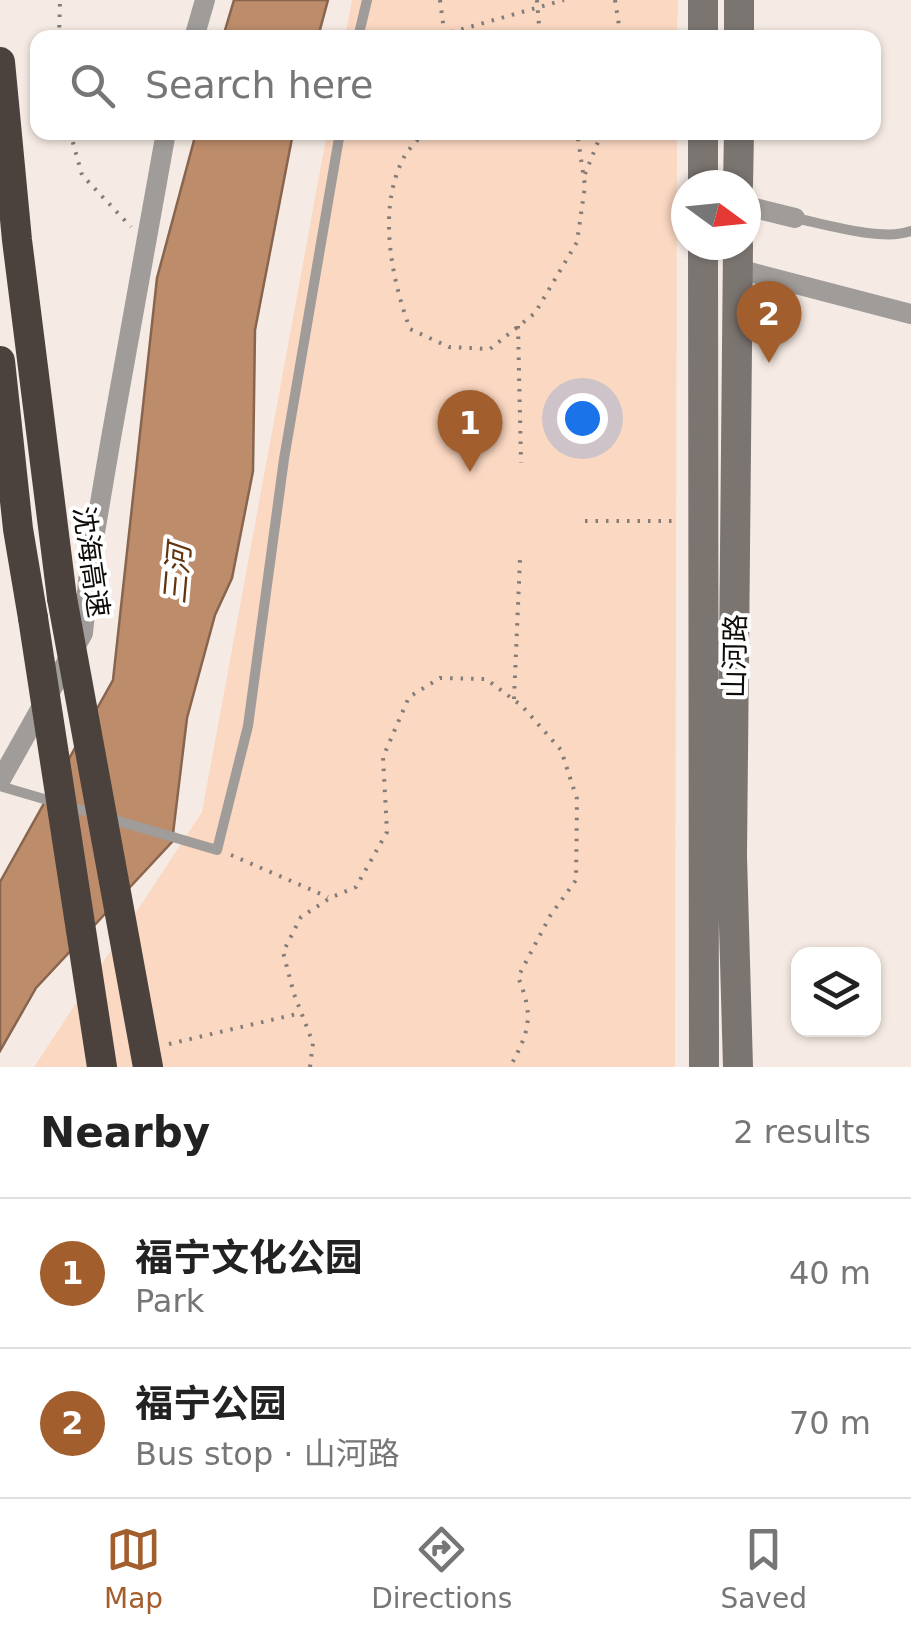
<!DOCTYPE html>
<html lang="en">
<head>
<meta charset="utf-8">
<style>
  body { margin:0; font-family:"DejaVu Sans","Noto Sans SC",sans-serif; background:#f6f6f6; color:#222 }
  .controls { position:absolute; right:30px; bottom:30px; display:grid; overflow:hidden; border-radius:20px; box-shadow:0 2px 8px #0004 }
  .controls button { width:90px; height:90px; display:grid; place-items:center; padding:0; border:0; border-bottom:2px solid #e0e0e0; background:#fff; color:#222; font:50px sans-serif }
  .compass { position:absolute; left:671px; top:170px; width:90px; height:90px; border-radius:50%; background:#fff; box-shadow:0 2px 8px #0004; rotate:105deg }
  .you { position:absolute; left:582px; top:418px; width:35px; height:35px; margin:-25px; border:8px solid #fff; border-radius:50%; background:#1a73e8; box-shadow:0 0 0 15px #1a73e833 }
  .badge { display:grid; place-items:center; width:65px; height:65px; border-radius:50%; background:#a25f2d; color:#fff; font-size:32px; font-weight:700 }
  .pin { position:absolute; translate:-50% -82px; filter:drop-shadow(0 2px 5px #0008) }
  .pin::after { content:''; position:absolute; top:52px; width:35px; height:30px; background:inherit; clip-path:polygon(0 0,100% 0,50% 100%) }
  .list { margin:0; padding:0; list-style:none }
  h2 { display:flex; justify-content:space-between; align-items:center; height:130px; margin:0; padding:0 40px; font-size:42px }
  h2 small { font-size:32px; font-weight:400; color:#767676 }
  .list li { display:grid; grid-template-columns:65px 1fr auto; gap:30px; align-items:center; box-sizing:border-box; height:150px; padding:0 40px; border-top:2px solid #e0e0e0 }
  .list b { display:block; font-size:38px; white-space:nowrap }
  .list p { margin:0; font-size:32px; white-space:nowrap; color:#767676 }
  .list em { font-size:32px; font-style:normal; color:#767676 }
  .icon { flex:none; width:55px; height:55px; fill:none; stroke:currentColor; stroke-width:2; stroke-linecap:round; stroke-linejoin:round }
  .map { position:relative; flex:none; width:911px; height:1067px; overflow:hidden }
  .search { position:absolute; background:#fff; box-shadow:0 2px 8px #0004; left:30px; right:30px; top:30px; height:110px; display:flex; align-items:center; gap:25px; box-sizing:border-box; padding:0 35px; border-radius:20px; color:#767676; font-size:38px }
  .sheet { height:430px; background:#fff }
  nav { display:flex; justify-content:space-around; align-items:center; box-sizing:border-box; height:140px; border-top:2px solid #e0e0e0; background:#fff; font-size:28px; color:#767676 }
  nav a { display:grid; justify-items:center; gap:5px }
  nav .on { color:#a25f2d }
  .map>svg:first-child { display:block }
  .park { fill:#fbd8c2 }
  .water { fill:#bd8c6b; stroke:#88654e; stroke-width:2.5 }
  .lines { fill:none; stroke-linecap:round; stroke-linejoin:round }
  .path { stroke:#837c78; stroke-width:4; stroke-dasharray:2.5 8; stroke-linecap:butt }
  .lane { stroke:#a09c99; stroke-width:10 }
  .street { stroke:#a09c99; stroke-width:20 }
  .secondary { stroke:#7b7571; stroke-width:30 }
  .highway { stroke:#4b423d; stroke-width:30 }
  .highway-bridge { stroke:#4b423d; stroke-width:30 }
  .labels { text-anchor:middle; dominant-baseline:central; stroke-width:8; stroke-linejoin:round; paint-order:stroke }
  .street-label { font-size:28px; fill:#0e0b09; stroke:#fff }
  .water-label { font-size:30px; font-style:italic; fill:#64340d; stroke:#fff }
</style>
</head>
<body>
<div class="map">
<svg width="911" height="1067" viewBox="0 0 911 1067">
  <rect width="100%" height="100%" fill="#f6ebe4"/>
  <path class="park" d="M352,0H678L677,37L345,38Z
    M327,133H677L675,1067H34L202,812Z"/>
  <path class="water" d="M234,0H328L318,37H223Z
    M196,133H293L255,330L253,471L232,578L215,615L187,718L172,842L36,988L0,1051V882L113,680L157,278Z"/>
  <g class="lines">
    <path class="path" d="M440,0L445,38
      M537,0L540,38
      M615,0L621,38
      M59,38L60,0
      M431,38L564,0
      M70,132L82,175L131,227
      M425,132C418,140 409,148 404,157C377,208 391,277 410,329L449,347L490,349L535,313L577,242L585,186L577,132
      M585,174L602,132
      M518,326L521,463
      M585,521H678
      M514,699L520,559
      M231,855L328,897
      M169,1044L301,1013
      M310,1067L313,1043L294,994L283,952L301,917L330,898L356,887L387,832L383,757L409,697L440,678L486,679L522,706L561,750L577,799L576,880L550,916L518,977C534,1016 530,1030 510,1067"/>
    <path class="lane" d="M358,38L367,0
      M795,218C824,224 884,242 911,231
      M0,786L217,850L248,726L284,459L340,132"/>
    <path class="street" d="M194,38L205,0
      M746,206L795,218
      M738,269L911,314
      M0,781L83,633L90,562L111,438L166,132"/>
    <path class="secondary" d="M703,38V0
      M739,38V0
      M703,185V132
      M738,185L739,132
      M703,245L704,1067
      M738,1067L732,856L738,245"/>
    <path class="highway" d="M0,62L17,240L62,598
      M0,361L18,529L33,618"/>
    <path class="highway-bridge" d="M62,598L148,1067
      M33,618L102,1067"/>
  </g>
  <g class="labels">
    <g class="street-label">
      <text transform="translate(91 562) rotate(82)">沈海高速</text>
      <text transform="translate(735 656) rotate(-89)">山河路</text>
    </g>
    <g class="water-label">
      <text transform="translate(177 574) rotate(-85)">三河</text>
    </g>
  </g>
</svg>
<div class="controls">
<button><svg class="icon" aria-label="layers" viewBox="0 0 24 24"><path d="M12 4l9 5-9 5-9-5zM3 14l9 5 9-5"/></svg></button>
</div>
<svg class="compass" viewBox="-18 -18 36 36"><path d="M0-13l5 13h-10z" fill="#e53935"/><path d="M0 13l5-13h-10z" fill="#767676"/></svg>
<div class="you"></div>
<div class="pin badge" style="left:470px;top:472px">1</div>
<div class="pin badge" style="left:769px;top:363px">2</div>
<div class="search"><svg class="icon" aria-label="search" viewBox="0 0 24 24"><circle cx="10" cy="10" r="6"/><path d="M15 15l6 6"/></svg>Search here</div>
</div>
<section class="sheet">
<h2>Nearby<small>2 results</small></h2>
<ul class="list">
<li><span class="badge">1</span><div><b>福宁文化公园</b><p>Park</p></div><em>40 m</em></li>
<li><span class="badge">2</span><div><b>福宁公园</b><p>Bus stop · 山河路</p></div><em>70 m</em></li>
</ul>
</section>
<nav>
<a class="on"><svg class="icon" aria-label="map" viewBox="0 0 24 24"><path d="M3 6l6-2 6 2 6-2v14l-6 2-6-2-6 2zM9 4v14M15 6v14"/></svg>Map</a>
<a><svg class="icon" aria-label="directions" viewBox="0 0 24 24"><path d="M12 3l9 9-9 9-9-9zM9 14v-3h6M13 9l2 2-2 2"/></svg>Directions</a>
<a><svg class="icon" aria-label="saved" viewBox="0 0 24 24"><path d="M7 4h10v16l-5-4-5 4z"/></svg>Saved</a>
</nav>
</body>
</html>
